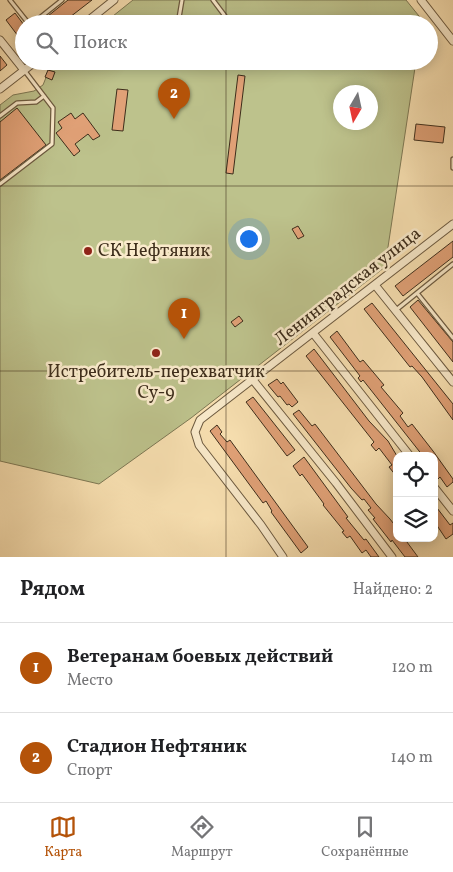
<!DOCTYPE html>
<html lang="ru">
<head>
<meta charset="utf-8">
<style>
  body { margin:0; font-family:Vollkorn,serif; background:#f2f2f2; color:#202124 }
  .controls { position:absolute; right:15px; bottom:15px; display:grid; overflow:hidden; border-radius:10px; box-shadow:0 2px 12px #0003 }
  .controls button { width:45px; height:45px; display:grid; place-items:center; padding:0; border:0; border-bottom:1px solid #e0e0e0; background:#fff; color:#202124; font:25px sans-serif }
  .compass { position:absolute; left:333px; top:85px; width:45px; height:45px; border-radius:50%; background:#fff; box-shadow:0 2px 12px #0003; rotate:189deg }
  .you { position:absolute; left:248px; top:238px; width:18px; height:18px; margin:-12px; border:4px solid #fff; border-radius:50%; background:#1a73e8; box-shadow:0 0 0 8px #1a73e833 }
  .badge { display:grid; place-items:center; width:32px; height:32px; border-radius:50%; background:#b45309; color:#fff; font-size:16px; font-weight:700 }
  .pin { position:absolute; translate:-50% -41px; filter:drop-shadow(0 1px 2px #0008) }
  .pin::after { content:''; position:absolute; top:26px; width:18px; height:15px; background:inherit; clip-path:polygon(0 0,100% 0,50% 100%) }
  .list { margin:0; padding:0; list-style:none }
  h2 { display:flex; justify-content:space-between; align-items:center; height:65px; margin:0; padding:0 20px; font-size:21px }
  h2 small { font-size:16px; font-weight:400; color:#757577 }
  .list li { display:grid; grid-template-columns:32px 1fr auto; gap:15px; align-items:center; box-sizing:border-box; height:90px; padding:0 20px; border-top:1px solid #e0e0e0 }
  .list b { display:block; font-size:19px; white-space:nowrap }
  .list p { margin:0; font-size:16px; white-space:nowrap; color:#757577 }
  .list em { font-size:16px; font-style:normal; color:#757577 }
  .icon { flex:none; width:28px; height:28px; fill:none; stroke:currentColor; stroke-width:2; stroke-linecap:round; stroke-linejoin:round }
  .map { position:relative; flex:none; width:453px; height:557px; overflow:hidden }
  .search { position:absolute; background:#fff; box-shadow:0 2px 12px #0003; left:15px; right:15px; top:15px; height:55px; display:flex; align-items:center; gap:12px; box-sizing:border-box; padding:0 18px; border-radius:28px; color:#757577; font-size:19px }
  .sheet { height:245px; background:#fff }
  nav { display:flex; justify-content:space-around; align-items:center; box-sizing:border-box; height:70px; border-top:1px solid #e0e0e0; background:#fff; font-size:14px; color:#757577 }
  nav a { display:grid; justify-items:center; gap:2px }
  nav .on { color:#b45309 }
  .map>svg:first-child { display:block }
  .green { fill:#bdc28c; stroke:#7d7854; fill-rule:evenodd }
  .building { fill:#e1a177; stroke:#3d2d1b }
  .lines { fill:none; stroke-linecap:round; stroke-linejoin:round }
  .lane-casing { stroke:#6c5a40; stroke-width:5.5 }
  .street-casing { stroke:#6c5a40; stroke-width:9 }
  .lane { stroke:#faebcc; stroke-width:3 }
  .street { stroke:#faebcc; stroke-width:7 }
  .grid { fill:none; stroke:#3d2d1b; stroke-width:1; stroke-opacity:0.55 }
  .poi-dot { fill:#8f2418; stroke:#faebcc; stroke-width:2 }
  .labels { text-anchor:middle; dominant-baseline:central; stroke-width:5; stroke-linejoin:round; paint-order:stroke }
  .poi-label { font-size:18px; fill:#3d2d1b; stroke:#faebcc; text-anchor:start }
  .street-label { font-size:18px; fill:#3d2d1b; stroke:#faebcc }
</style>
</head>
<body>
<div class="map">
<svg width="453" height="557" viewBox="0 0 453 557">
  <rect width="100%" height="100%" fill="#f8e0b1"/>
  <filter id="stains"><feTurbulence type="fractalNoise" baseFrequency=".004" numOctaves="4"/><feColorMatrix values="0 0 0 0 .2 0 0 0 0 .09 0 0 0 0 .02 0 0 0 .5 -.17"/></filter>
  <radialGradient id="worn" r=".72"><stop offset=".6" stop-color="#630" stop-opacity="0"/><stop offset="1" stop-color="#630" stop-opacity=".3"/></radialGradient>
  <path class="green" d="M133,0H406L423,21L422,24H103Z
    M55,61H416L385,267L191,418L99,484L0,461V105L13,95L34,91L43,85L51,65ZM340,92H370V122H340Z"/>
  <path class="building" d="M68,0H92L61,24H38Z
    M15,13L24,25V44L6,20Z
    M0,56L7,65L0,71Z
    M48,70L55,72L52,80L45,77Z
    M238,75L245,76L233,174L226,173Z
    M117,89L128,90L123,131L112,130Z
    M17,108L46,145L0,180V122Z
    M71,113L75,119L83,113L100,136L93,140L88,134L75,144L80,151L74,156L56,133L62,128L58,122Z
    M416,124L445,127L443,143L414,140Z
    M298,226L304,236L298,239L292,229Z
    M453,241V257L403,296L395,286Z
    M418,300L453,342V362L410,307Z
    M372,303L453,404V420L422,377L412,366L410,367L364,309Z
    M239,316L243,321L235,327L231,322Z
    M337,331L360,362L363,360L384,385L381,387L403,413L400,416L408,427L412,424L433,451L453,479V482L447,487L440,477L437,480L434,476V456H423L363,380L361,382L358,378L360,376L330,337Z
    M314,349L369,421L388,441L397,456V477L389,467L392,465L379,448L376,451L371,445L374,442L306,356Z
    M277,379L281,384L283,382L298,402L292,407L289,404L287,405L280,396L278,397L268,385Z
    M253,397L295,450L287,456L246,402Z
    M299,410L312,426L315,424L376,504L390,519L397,528V538H404L418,557H405L392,540L391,542L373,519L375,518L368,510L371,508L364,499L362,500L351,488L293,414Z
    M217,425L222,432L220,434L227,442L230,440L308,547L301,553L271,512L272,511L266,501L263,503L210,431Z
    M304,457L348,517L346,518L364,540L366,539L379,557H371L366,550L362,553L350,536L347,538L342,532L344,531L323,505L324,504L302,474L300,476L293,466Z
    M434,504L450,525L453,523V534L446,539L434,521Z"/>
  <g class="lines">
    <defs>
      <path id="lane" d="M10,0L29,24
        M213,0L231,24
        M179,18L182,0
        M32,24L62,0
        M0,116L17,103L36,102L44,96
        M453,159V168
        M0,184L52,144L53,108L24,70
        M453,264L417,293L453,338
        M396,310L417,293"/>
      <path id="street" d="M421,0L453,41
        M84,24L114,0
        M0,40L24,70
        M0,89L36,61
        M375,285L453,382
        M313,333L410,456
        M253,380L336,483L392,557
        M434,487L453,511
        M283,557L261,525L199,445L195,432L200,420L453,224"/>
    </defs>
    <use href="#lane" class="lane-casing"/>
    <use href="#street" class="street-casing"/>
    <use href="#lane" class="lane"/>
    <use href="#street" class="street"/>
  </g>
  <path class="grid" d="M226,0V24M226,61V557M0,186H453M0,371H453"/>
  <g class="poi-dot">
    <circle cx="88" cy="251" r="5"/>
    <circle cx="156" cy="353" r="5"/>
  </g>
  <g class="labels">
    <g class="poi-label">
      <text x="98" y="251">СК Нефтяник</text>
      <text x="156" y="372" text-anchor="middle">Истребитель-перехватчик<tspan x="156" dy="21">Су-9</tspan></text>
    </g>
    <g class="street-label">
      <text transform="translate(348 287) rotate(-38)">Ленинградская улица</text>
    </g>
  </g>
  <rect width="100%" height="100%" filter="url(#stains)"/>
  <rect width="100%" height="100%" fill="url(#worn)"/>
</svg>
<div class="controls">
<button><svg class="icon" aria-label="locate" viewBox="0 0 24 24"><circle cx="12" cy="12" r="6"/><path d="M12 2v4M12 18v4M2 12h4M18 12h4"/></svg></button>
<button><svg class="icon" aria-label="layers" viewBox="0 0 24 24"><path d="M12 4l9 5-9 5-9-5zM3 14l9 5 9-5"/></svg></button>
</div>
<svg class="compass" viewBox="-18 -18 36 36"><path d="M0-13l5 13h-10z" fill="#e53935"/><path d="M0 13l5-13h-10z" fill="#757577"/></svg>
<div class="you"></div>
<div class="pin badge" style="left:184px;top:339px">1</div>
<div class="pin badge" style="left:174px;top:119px">2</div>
<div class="search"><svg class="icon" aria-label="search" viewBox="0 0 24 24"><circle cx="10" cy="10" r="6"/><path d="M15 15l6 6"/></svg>Поиск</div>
</div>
<section class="sheet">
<h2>Рядом<small>Найдено: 2</small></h2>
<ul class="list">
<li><span class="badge">1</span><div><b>Ветеранам боевых действий</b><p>Место</p></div><em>120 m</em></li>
<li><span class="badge">2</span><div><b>Стадион Нефтяник</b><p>Спорт</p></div><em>140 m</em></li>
</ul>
</section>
<nav>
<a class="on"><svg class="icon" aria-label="map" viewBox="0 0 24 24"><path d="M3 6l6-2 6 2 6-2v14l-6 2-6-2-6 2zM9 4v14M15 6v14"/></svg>Карта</a>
<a><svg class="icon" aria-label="directions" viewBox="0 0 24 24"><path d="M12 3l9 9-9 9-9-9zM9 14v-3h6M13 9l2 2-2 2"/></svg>Маршрут</a>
<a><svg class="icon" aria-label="saved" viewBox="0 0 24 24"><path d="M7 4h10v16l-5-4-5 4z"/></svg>Сохранённые</a>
</nav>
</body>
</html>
